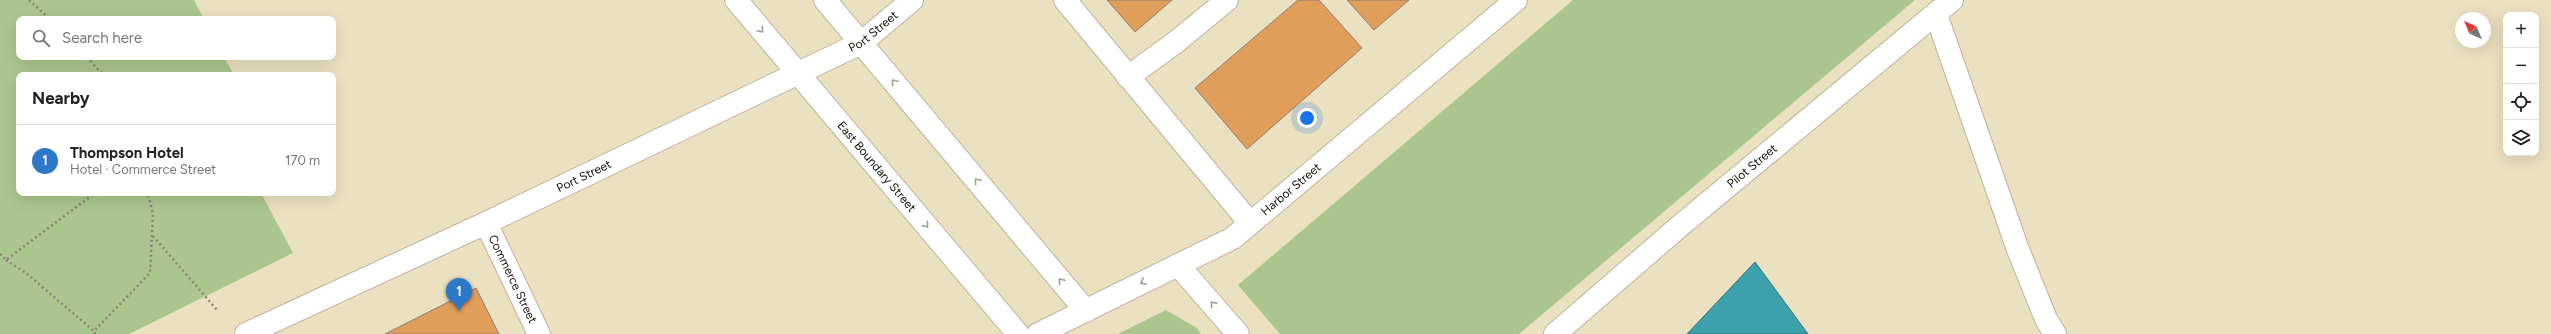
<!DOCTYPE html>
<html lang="en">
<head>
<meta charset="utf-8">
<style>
  body { margin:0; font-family:Figtree,sans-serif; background:#f2f2f2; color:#222 }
  .controls { position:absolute; right:12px; top:12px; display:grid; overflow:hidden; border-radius:8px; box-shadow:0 4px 16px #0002 }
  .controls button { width:36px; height:36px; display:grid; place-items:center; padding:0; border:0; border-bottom:1px solid #e0e0e0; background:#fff; color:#222; font:20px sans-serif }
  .compass { position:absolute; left:2455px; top:12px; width:36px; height:36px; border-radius:50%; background:#fff; box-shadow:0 4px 16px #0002; rotate:316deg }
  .you { position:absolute; left:1307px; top:118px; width:14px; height:14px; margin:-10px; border:3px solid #fff; border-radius:50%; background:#1a73e8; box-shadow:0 0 0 6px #1a73e833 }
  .badge { display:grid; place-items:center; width:26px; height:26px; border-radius:50%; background:#2c79c9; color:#fff; font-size:13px; font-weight:700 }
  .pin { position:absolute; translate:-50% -33px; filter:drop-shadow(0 1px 2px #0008) }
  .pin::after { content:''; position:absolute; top:21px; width:14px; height:12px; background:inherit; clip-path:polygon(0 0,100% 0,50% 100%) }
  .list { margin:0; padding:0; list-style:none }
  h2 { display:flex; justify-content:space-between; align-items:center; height:52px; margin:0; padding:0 16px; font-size:17px }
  h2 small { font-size:13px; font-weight:400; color:#767676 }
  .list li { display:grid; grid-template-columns:26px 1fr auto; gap:12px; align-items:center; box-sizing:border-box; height:72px; padding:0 16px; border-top:1px solid #e0e0e0 }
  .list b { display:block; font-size:15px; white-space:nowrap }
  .list p { margin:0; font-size:13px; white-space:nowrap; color:#767676 }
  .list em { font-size:13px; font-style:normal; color:#767676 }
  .icon { flex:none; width:22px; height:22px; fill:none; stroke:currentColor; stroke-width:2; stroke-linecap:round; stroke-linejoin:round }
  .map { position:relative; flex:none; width:2551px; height:334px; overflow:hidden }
  .search { position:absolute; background:#fff; box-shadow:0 4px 16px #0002; left:16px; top:16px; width:320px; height:44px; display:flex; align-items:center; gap:10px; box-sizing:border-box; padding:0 14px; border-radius:8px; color:#767676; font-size:15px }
  .panel { position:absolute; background:#fff; box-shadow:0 4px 16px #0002; left:16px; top:72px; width:320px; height:124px; border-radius:8px }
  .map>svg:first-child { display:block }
  .built { fill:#eae1c1; fill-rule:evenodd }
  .green { fill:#aac68e }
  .water { fill:#3ca1ad; stroke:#2e747b }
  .building { fill:#e19e5b; stroke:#927f6f }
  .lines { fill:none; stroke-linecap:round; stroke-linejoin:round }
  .minor-casing { stroke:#bbb49d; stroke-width:24 }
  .path { stroke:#898474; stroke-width:2.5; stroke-dasharray:2 3; stroke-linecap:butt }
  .minor { stroke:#fff; stroke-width:22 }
  .oneway { stroke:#9f9e9b }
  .labels { text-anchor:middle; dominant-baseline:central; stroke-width:4; stroke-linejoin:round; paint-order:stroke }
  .street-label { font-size:12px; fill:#0e0c05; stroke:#fff8df }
</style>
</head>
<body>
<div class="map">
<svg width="2551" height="334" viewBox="0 0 2551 334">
  <rect width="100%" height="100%" fill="#f2ead2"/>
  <path class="built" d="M0,0H2551V334H0ZM2506,15H2536V153H2506ZM2461,18H2485V42H2461ZM19,19H333V57H19ZM19,75H333V193H19Z"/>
  <path class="green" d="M0,0H194L204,19H19V57H224L234,75H19V193H261L293,253L129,334H0Z
    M1573,0H1915L1519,334H1280L1238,285Z
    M1166,310L1197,328L1201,334H1118Z"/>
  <path class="water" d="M1755,262L1808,334H1687Z"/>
  <path class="building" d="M1107,0H1172L1135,32Z
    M1298,0H1319L1362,48L1247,149L1195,88Z
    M1347,0H1409L1374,30Z
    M476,288L499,334H385Z"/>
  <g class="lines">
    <defs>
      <g id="minor">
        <path id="s1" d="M736,0L1018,334"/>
        <path d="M825,0L1086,311"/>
        <path d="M1065,0L1250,223"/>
        <path d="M1936,14L2017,247L2046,319L2055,334"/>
        <path d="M1128,77L1176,42L1227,0"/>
        <path id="s2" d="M486,223L539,334"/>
        <path d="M1178,265L1238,334"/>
        <path id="s3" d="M246,334L486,223L861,43L912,0"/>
        <path id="s4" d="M1038,334L1233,238L1516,0"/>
        <path id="s5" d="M1555,334L1681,225L1952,0"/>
      </g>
    </defs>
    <use href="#minor" class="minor-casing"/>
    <path class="path" d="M29,0L50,19
      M87,57L103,75
      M153,236L217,310
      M0,254L6,260L95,193
      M6,260L26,273L94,331
      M95,334L94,331L150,273L153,214L148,193"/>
    <use href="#minor" class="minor"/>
  </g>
  <defs><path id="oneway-chevron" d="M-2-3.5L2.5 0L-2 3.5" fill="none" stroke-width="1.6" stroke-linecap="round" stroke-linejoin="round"/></defs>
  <g class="oneway">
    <use href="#oneway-chevron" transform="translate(761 30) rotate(49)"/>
    <use href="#oneway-chevron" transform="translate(894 82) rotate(-130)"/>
    <use href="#oneway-chevron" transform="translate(977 181) rotate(-130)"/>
    <use href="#oneway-chevron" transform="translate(926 225) rotate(50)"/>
    <use href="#oneway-chevron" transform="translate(1061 281) rotate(-130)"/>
    <use href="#oneway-chevron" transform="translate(1143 282) rotate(154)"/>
    <use href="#oneway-chevron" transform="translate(1213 304) rotate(-131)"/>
  </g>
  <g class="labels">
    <g class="street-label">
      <text stroke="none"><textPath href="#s3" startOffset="697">Port Street</textPath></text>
      <text stroke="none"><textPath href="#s5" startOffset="259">Pilot Street</textPath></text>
      <text stroke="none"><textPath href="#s1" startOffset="218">East Boundary Street</textPath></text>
      <text stroke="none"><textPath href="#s3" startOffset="373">Port Street</textPath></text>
      <text stroke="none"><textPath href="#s4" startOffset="293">Harbor Street</textPath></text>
      <text stroke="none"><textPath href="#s2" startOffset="62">Commerce Street</textPath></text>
    </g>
  </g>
</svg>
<div class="controls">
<button>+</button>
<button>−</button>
<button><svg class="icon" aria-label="locate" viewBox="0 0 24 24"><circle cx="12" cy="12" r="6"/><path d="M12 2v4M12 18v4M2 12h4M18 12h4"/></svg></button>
<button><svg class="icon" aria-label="layers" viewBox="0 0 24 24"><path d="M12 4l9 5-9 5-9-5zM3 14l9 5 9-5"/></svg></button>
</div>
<svg class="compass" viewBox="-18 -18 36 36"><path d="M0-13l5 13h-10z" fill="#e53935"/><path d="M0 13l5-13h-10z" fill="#767676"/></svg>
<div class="you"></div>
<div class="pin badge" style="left:459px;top:311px">1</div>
<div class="search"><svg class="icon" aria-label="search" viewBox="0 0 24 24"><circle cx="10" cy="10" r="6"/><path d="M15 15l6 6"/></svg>Search here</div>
<section class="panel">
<h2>Nearby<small></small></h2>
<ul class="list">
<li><span class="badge">1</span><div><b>Thompson Hotel</b><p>Hotel · Commerce Street</p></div><em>170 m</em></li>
</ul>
</section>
</div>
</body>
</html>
